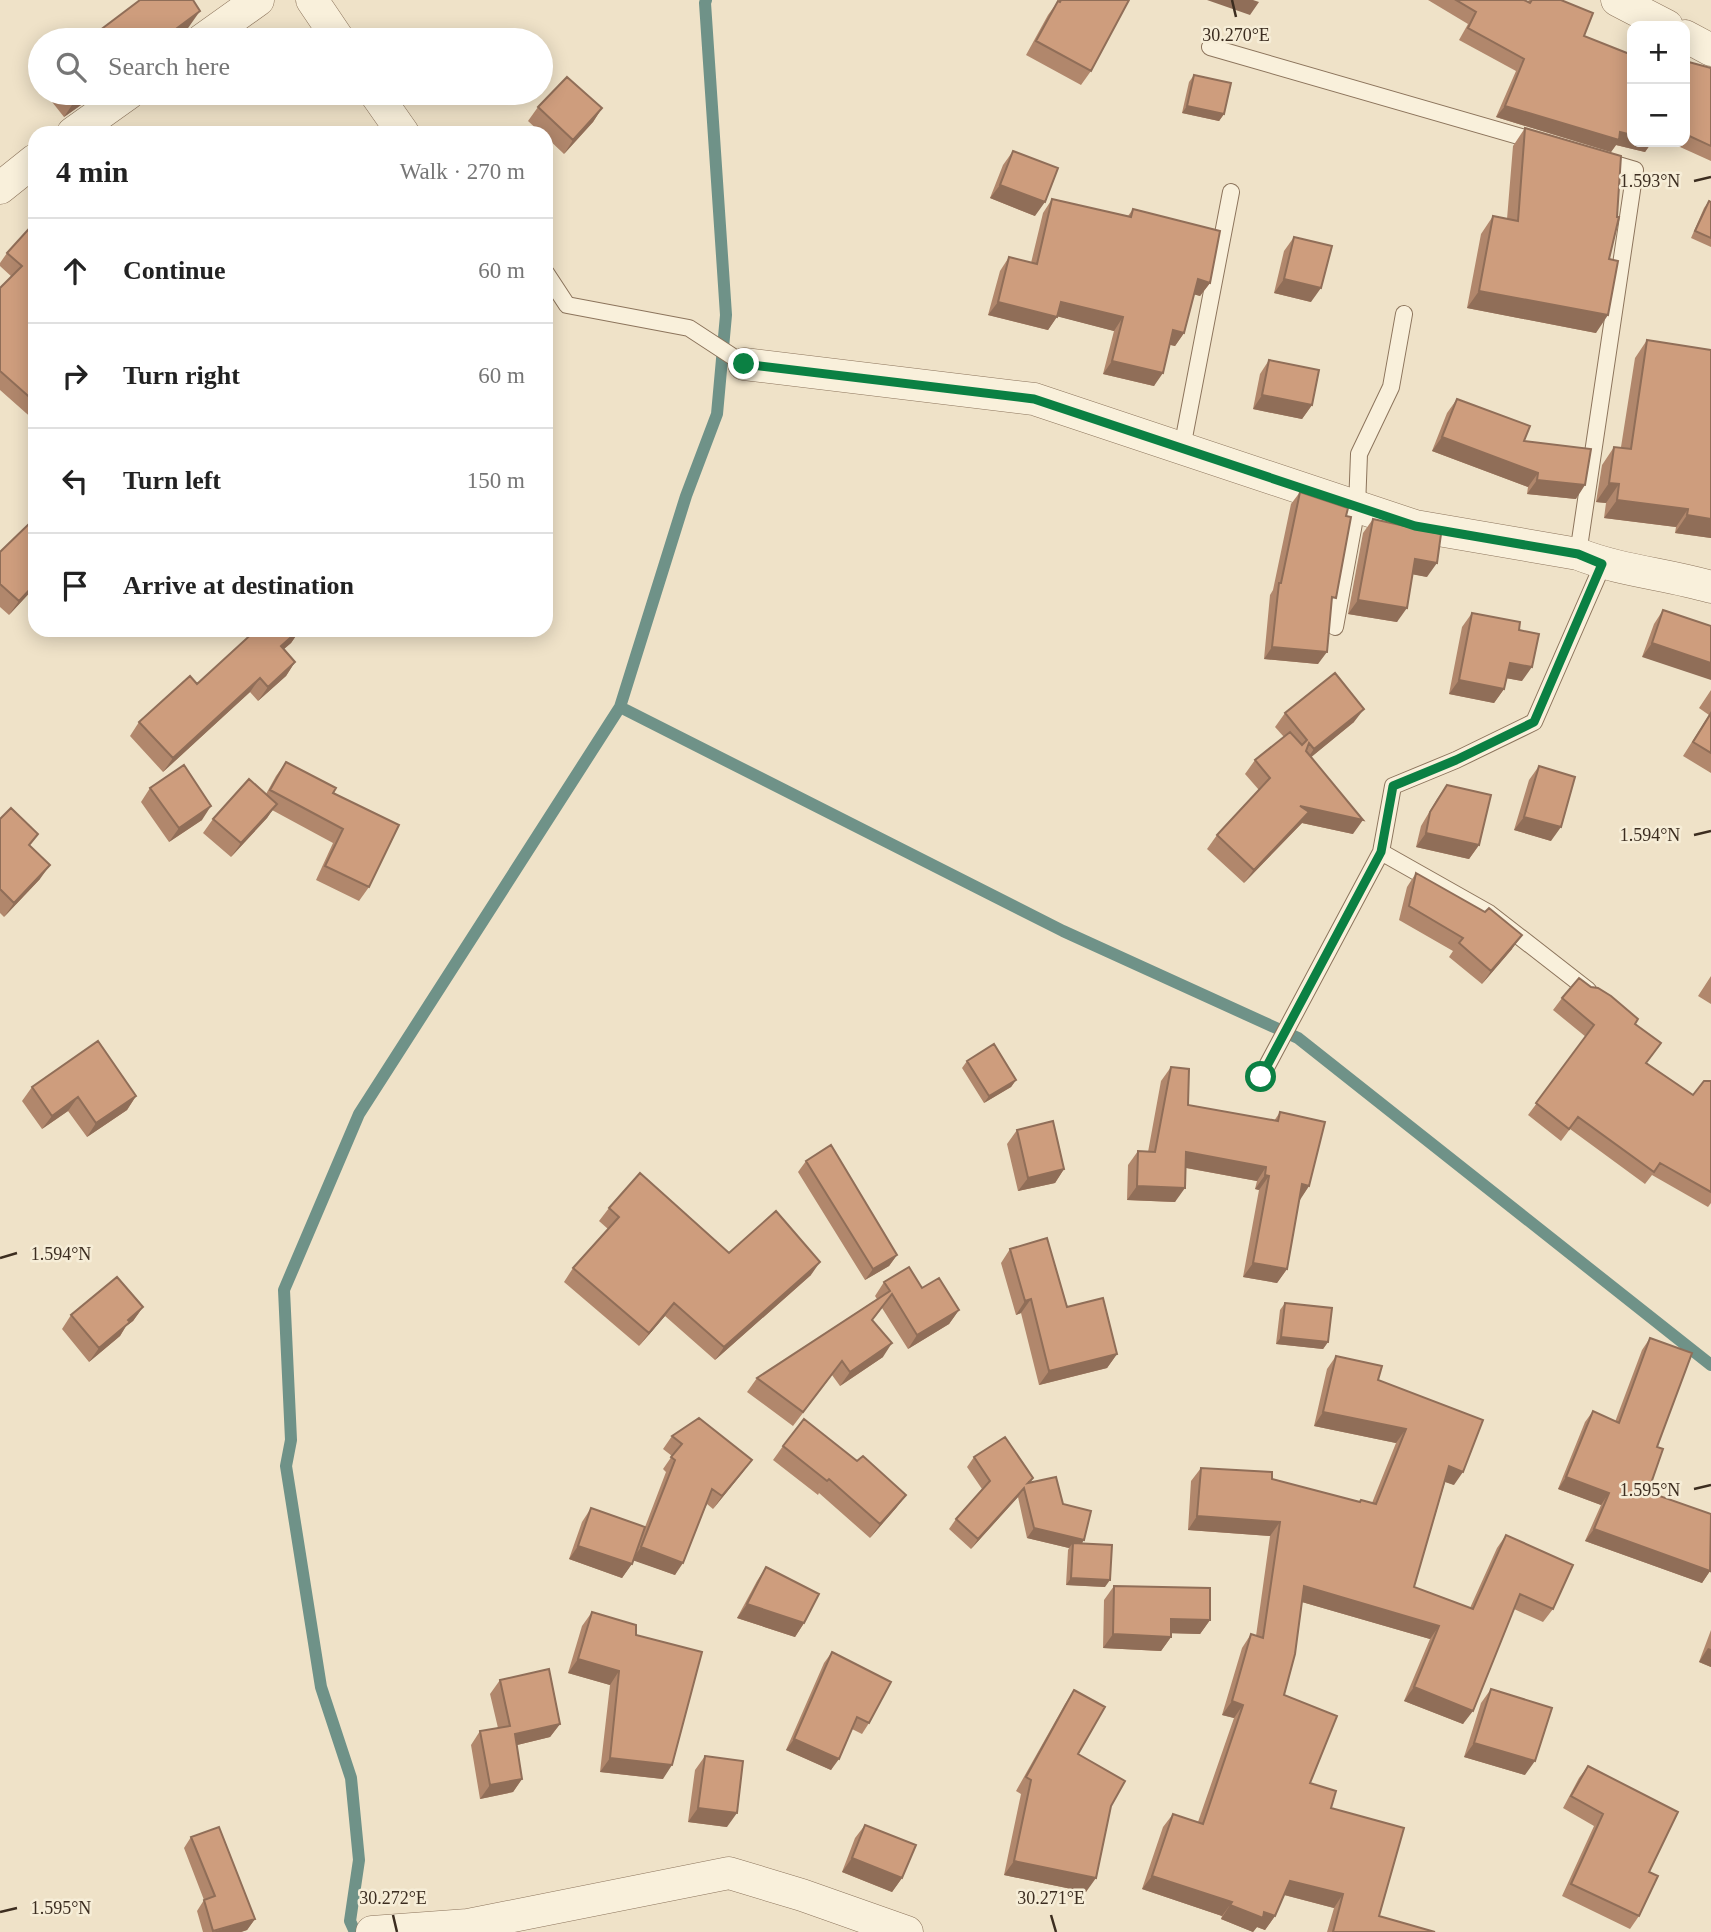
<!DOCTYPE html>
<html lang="en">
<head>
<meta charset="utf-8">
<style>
  body { margin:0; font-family:"Times New Roman",serif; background:#f2f2f2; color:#222 }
  .controls { position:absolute; right:21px; top:21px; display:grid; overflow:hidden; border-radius:14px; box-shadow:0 4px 18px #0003 }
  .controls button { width:63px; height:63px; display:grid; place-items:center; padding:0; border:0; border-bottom:2px solid #e0e0e0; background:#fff; color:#222; font:35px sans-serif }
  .stop { position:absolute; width:21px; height:21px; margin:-16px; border:5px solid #0b8043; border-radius:50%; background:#fff }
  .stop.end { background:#0b8043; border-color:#fff; box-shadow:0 2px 7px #0008 }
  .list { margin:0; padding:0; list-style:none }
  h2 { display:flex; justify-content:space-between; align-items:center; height:91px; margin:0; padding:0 28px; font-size:30px }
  h2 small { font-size:23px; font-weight:400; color:#767676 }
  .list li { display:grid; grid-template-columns:46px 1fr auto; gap:21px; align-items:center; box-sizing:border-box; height:105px; padding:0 28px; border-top:2px solid #e0e0e0 }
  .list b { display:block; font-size:26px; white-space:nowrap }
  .list em { font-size:23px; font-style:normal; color:#767676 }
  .icon { flex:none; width:38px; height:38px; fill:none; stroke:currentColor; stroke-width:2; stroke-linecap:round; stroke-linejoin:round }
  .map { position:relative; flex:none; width:1711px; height:1932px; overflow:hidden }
  .search { position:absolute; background:#fff; box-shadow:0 4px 18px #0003; left:28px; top:28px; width:525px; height:77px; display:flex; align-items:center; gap:18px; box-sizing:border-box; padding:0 24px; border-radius:38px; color:#767676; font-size:26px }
  .panel { position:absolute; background:#fff; box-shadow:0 4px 18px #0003; left:28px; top:126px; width:525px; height:511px; border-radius:21px }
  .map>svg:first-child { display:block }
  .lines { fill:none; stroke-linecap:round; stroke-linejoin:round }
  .stream { stroke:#6f9288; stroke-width:12 }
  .lane-casing { stroke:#8c745c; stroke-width:18 }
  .street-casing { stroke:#8c745c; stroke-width:33 }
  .lane { stroke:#f9f0db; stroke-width:16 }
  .street { stroke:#f9f0db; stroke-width:32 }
  .wall { fill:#b1876c }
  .shaded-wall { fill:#906e58 }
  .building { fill:#ce9d7d; stroke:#906e58; stroke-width:2 }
  .route { stroke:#0b8043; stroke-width:9 }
  .ticks { fill:none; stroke:#3c2d20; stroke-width:2.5 }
  .ticks-label { font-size:18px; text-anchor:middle; fill:#3c2d20; stroke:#f6edd7; stroke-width:5; stroke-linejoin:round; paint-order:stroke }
</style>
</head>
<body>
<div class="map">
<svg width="1711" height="1932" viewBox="0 0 1711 1932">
  <rect width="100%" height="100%" fill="#efe2c8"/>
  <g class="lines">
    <path class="stream" d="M620,707L1063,931L1298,1038L1711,1365
      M355,1932L350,1921L359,1860L351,1778L321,1687L286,1466L291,1440L284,1290L359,1114L620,707L686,496L717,414L726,315L705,3L706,0"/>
    <defs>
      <path id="lane" d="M1210,47L1539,142
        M546,273L567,305L689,328L744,364
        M1182,448L1231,192
        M1578,554L1635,170L1601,160
        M1335,627L1357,507L1359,454L1391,387L1404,314
        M1381,852L1489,913L1588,990
        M1261,1077L1381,852L1393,786L1456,760L1534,722L1603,564"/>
      <path id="street" d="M312,0L339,40
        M1617,0L1667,26
        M1685,36L1711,50
        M202,40L258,0
        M375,93L403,133
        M73,133L129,93
        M0,188L35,160
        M744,364L1034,399L1415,526L1578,554C1621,571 1667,574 1711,587
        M372,1932L468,1925L729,1873L802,1895L907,1932"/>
    </defs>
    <use href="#lane" class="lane-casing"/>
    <use href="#street" class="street-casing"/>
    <use href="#lane" class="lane"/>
    <use href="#street" class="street"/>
  </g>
  <path class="wall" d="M1059,0H1129L1091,71L1081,85L1026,55L1048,15Z
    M1428,0H1524L1527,2L1529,0H1561L1584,36L1632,142H1652L1645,152L1616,145L1611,152L1496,117L1516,71L1459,40L1468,24Z
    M1685,61L1711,68V161L1669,142H1685Z
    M1194,75L1224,114L1219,121L1182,113L1189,82Z
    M45,93H98L64,117Z
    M538,107L602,108L593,122L564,154L546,137V133H541L528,121Z
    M1525,128L1609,259L1596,333L1467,308L1481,234L1493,216L1507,219L1513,146Z
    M1013,151L1035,216L990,198L1003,165Z
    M1052,199L1128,216L1133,209L1210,283L1200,296L1194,294L1184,333L1175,346L1170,345L1154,386L1103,374L1114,331L1057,316L1048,330L988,315L1000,271L1009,257L1031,263L1043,213Z
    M1709,201L1711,202V247L1691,238L1704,208Z
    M35,222V421L0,390V288L12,277L0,266V263L7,253Z
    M1294,237L1311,302L1274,293L1284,251Z
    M1647,340L1711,350V538L1675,533L1676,527L1604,518L1606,503L1596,502L1602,465L1614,447H1621L1635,358Z
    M1269,360L1312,405L1302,419L1253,409L1260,374Z
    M1457,399L1576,499L1527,494L1528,487L1432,451L1447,413Z
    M1300,492L1346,516L1331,605L1318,664L1264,659L1270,595L1273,590L1291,504Z
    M35,518V587L9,615L0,607V552Z
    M1373,519L1427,577L1413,574L1397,622L1348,614L1363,533Z
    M1663,610L1711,626L1642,657L1654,624Z
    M1472,613L1519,630L1522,681L1506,678L1504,689L1494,703L1449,694L1462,627Z
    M300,630L291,643L284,649L295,662L286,676L258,701L250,692L163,772L130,736L139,722L197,684Z
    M1711,690V773L1683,756L1709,715L1699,708Z
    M1285,713L1354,722L1311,757L1353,834L1302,823L1244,883L1207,849L1217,835L1259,790L1245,774L1255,760L1284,737L1275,727Z
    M286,762L333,793L369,887L359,901L316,880L333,843L272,810L267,818L231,857L203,833L213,819L266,794L276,776Z
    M1539,766L1551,841L1514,830L1529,780Z
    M1447,785L1479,845L1469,859L1416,847L1421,826L1437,799Z
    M150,788L202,820L169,842L141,802Z
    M0,819L30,846L40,879L4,917L0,913Z
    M1416,873L1512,949L1482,984L1449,957L1453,951L1399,920L1407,887Z
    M1711,976V1004L1698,996Z
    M1562,998L1635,1024L1646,1063L1693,1095L1711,1081V1203L1708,1207L1652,1175L1645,1184L1570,1129L1561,1141L1528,1115L1586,1037L1553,1010Z
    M967,1061L1016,1080L1011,1087L984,1103L962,1068Z
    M1171,1067L1188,1105L1274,1121L1280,1112L1309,1186L1299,1200L1287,1269L1277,1283L1243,1277L1259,1190L1255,1189L1257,1181L1186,1168L1175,1202L1127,1200L1128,1165L1138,1151L1148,1152L1161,1081Z
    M32,1087L136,1096L127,1110L87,1137L68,1111L42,1129L22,1101Z
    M1017,1130L1064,1169L1055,1183L1018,1191L1007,1144Z
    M806,1161L897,1255L889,1266L865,1280L798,1172Z
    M609,1208L729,1253L811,1275L715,1360L665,1316L639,1346L564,1282L573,1268L608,1229L599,1221Z
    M1010,1249L1067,1307L1117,1354L1107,1368L1039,1385L1021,1313L1016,1315L1001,1263Z
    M884,1282L922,1288L959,1310L949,1324L908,1349L882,1308L872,1320L883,1357L840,1386L832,1375L793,1426L747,1392L757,1378L877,1299L875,1296Z
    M1285,1303L1328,1342L1323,1349L1276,1344L1280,1310Z
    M143,1307L133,1321L126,1326L120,1336L89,1362L62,1329L71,1315Z
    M1650,1338L1657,1447L1648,1492L1710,1571L1702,1583L1585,1541L1601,1505L1558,1489L1585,1422L1593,1411L1615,1422L1642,1350Z
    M1336,1356L1378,1380L1454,1485L1445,1482L1414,1587L1470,1608L1497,1548L1506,1535L1553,1609L1543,1622L1514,1609L1463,1724L1404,1701L1430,1639L1302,1602L1284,1695L1310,1783L1331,1808L1379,1916L1435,1932H1327L1334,1908L1284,1895L1275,1916L1265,1930L1257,1927L1253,1932L1221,1919L1222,1916L1142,1889L1163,1827L1173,1814L1198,1822L1234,1718L1222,1715L1242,1648L1251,1634L1256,1636L1270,1536L1188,1530L1191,1481L1201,1468L1272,1479L1359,1502L1361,1500L1372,1503L1396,1443L1314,1426L1327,1369Z
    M672,1436L743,1472L713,1509L707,1504L675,1575L634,1560L622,1578L569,1559L582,1522L591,1508L645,1527L666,1472L663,1469L672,1456L663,1449Z
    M783,1446L857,1461L906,1495L896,1508L870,1538L819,1493L818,1495L773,1460Z
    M974,1457L1033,1478L1030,1483L1063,1504L1105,1587L1066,1585L1068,1550L1069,1548L1027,1538L1018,1497L971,1549L949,1529L956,1519L982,1489L967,1467Z
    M766,1567L804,1623L795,1637L737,1618L757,1581Z
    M1114,1586L1210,1620L1200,1634L1171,1633V1637L1161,1651L1103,1648L1104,1600Z
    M592,1612L636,1635L663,1779L600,1772L610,1685L568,1673L582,1626Z
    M1711,1630V1667L1699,1662Z
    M832,1652L869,1723L862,1734L852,1729L831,1770L786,1750L824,1663Z
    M500,1680L560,1724L550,1737L517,1745L522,1779L513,1792L480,1799L471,1745L480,1731L498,1728L490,1694Z
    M1491,1689L1525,1775L1464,1757L1481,1703Z
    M1074,1690L1078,1754L1111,1806L1086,1892L1004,1875L1021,1794L1016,1791L1065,1704Z
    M705,1756L727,1827L688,1822L695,1770Z
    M1588,1766L1649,1872L1639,1916L1630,1929L1562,1896L1594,1826L1563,1808L1579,1778Z
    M865,1825L902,1878L892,1892L842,1872L855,1838Z
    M191,1837L255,1919L247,1930L241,1932H203L197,1911L204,1900L184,1848Z"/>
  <path class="shaded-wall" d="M1207,0H1253L1259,2L1250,15Z
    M200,11L186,31L174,40H161Z
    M83,93H98L64,117L78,96Z
    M1187,106L1224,114L1219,121L1182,113Z
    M1505,106L1632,135V142H1652L1645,152L1616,145L1611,152L1496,117Z
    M602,108L593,122L564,154L573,140Z
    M1000,185L1045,202L1035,216L990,198Z
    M1198,279L1210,283L1200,296L1189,293Z
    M1284,279L1321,288L1311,302L1274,293Z
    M1479,291L1608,315L1596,333L1467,308Z
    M998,302L1057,317L1048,330L988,315Z
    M1061,302L1123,317L1114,331L1052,315Z
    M1173,330L1184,333L1175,346L1164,343Z
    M1112,361L1163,373L1154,386L1103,374Z
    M1262,395L1312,405L1302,419L1253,409Z
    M1442,437L1538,473L1528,487L1432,451Z
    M1537,480L1585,485L1576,499L1527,494Z
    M1609,483L1619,484L1606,503L1596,502Z
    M1617,500L1688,509L1676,527L1604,518Z
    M1687,515L1711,519V538L1675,533Z
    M1415,559L1437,563L1427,577L1405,573Z
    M35,584V587L9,615L19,601Z
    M1358,600L1407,608L1397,622L1348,614Z
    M300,630L291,643L271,660L281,646Z
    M1652,643L1711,663V680L1642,657Z
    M1272,647L1327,652L1318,664L1264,659Z
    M295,662L286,676L258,701L268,687Z
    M1510,663L1532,667L1522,681L1500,677Z
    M260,678L250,692L163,772L173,758Z
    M1459,680L1504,689L1494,703L1449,694Z
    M1364,709L1354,722L1304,763L1314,749Z
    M277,804L267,818L231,857L241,843Z
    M211,806L202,820L169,842L179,828Z
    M1300,806L1363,820L1353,834L1302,823L1244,883Z
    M1524,817L1561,827L1551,841L1514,830Z
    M1426,833L1479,845L1469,859L1416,847Z
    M50,865L40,879L4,917L14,903Z
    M1522,935L1512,949L1482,984L1491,971Z
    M1016,1080L1011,1087L984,1103L989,1096Z
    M136,1096L127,1110L87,1137L96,1123Z
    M78,1097L68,1111L42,1129L52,1116Z
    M1186,1152L1266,1167L1257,1181L1176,1166Z
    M1064,1169L1055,1183L1018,1191L1028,1178Z
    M1265,1175L1269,1176L1259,1190L1255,1189Z
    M1302,1184L1309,1186L1300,1200L1292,1198Z
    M1137,1186L1185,1188L1175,1202L1127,1200Z
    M897,1255L889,1266L865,1280L873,1269Z
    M820,1262L811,1275L715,1360L724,1347Z
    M1253,1263L1287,1269L1277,1283L1243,1277Z
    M1031,1299L1021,1313L1016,1315L1025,1301Z
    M674,1303L665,1316L639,1346L649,1333Z
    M143,1307L133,1321L126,1326L120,1336L89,1362L99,1348L128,1320Z
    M959,1310L949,1324L908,1349L917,1335Z
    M1281,1337L1328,1342L1323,1349L1276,1344Z
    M892,1343L883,1357L840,1386L850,1372Z
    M1117,1354L1107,1368L1039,1385L1049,1371Z
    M1323,1412L1406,1429L1396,1443L1314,1426Z
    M752,1460L743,1472L713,1509L722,1496Z
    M1449,1466L1463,1472L1454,1485L1440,1480Z
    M1566,1477L1609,1493L1601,1505L1558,1489Z
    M1024,1488L1018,1497L971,1549L978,1539Z
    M906,1495L896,1508L870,1538L880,1524Z
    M1197,1516L1280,1522L1270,1536L1188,1530Z
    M1034,1528L1084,1540L1077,1550L1073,1543L1069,1548L1027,1538Z
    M1594,1529L1710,1571L1702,1583L1585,1541Z
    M578,1546L632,1564L622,1578L569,1559Z
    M641,1547L683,1563L675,1575L632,1560Z
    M1071,1578L1110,1580L1105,1587L1066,1585Z
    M1304,1586L1439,1626L1430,1639L1295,1600Z
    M747,1604L804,1623L795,1637L737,1618Z
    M1171,1619L1210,1620L1200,1634L1162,1633Z
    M1113,1634L1171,1637L1161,1651L1103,1648Z
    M1708,1648L1711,1649V1667L1699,1662Z
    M578,1659L619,1671L610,1685L568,1673Z
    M1414,1687L1473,1711L1463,1724L1404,1701Z
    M1232,1701L1243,1705L1234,1718L1222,1715Z
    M560,1724L550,1737L505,1748L515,1734Z
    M794,1739L839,1759L831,1770L786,1750Z
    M1474,1743L1535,1761L1525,1775L1464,1757Z
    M610,1758L672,1765L663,1779L600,1772Z
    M522,1779L513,1792L480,1799L490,1785Z
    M698,1808L737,1813L727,1827L688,1822Z
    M852,1858L902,1878L892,1892L842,1872Z
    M1014,1861L1096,1878L1086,1892L1004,1875Z
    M1152,1876L1232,1902L1222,1916L1142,1889Z
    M1290,1881L1343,1894L1334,1908L1281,1894Z
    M1230,1905L1264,1912L1275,1916L1265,1930L1257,1927L1253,1932L1221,1919Z
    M255,1919L247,1930L241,1932H213Z"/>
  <path class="building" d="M140,0H193L200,11L161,40H87Z
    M1061,0H1129L1091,71L1036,41L1058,1L1060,2Z
    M1456,0H1524L1530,3L1532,0H1561L1593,13L1584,36L1632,55V135L1620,132L1619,140L1505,106L1524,59L1468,28L1476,12Z
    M1685,61L1711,68V146L1685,134Z
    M1194,75L1231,83L1224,114L1187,106Z
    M567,77L602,108L573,140L538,107Z
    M1525,128L1621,156L1617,217H1619L1609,259L1618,261L1608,315L1479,291L1493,216L1518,221Z
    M1013,151L1058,168L1045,202L1000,185Z
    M1052,199L1131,217L1133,209L1220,231L1210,283L1198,279L1184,333L1173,330L1163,373L1112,361L1123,317L1061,302L1057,317L998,302L1009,257L1037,264Z
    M1709,201L1711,202V238L1695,231Z
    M35,222V402L0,371V288L22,266L7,253Z
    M1294,237L1332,246L1321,288L1284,279Z
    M1647,340L1711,350V519L1687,515L1688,509L1617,500L1619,484L1609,483L1614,447L1631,449Z
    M1269,360L1319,370L1312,405L1262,395Z
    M1457,399L1530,426L1524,441L1591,449L1585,485L1537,480L1538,473L1442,437Z
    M1300,492L1348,508L1346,516L1351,517L1336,598L1332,597L1327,652L1272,647L1279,583H1281Z
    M35,518V584L19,601L0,584V552Z
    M1373,519L1441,534L1437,563L1415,559L1407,608L1358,600Z
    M1663,610L1711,626V663L1652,643Z
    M1472,613L1520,622L1519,630L1539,634L1532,667L1510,663L1504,689L1459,680Z
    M256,630H299L281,646L295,662L268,687L260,678L173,758L139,722L190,676L197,684Z
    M1335,673L1364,709L1314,749L1309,743L1306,751L1363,820L1300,806L1309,812L1254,870L1217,835L1270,778L1255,760L1290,732L1302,745L1307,740L1285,713Z
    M1711,713V753L1693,742Z
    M286,762L336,788L333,793L399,825L369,887L325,866L343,829L270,790Z
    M184,765L211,806L179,828L150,788Z
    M1539,766L1575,777L1561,827L1524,817Z
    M249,779L277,804L241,843L213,819Z
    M1447,785L1491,795L1479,845L1426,833L1430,812Z
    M11,808L38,834L29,845L50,865L14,903L0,889V819Z
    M1416,873L1485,912L1489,908L1522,935L1491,971L1459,943L1463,938L1409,906Z
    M1579,978L1591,987L1598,988L1611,996L1638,1019L1635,1024L1661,1043L1646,1063L1693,1095L1704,1081H1711V1192L1660,1163L1654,1172L1578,1117L1569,1129L1536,1103L1594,1025L1562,998Z
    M98,1041L136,1096L96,1123L78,1097L52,1116L32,1087Z
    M994,1044L1016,1080L989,1096L967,1061Z
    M1171,1067L1189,1069L1188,1105L1278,1121L1280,1112L1325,1122L1309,1186L1302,1184L1287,1269L1253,1263L1269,1176L1265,1175L1266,1167L1186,1152L1185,1188L1137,1186L1138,1151L1155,1152Z
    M1053,1121L1064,1169L1028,1178L1017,1130Z
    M831,1145L897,1255L873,1269L806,1161Z
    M640,1173L729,1253L776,1211L820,1262L724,1347L674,1303L649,1333L573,1268L619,1217L609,1208Z
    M1047,1238L1067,1307L1103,1298L1117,1354L1049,1371L1031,1299L1025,1301L1010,1249Z
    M909,1267L922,1288L939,1278L959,1310L917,1335L892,1294L872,1320L892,1343L850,1372L842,1361L803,1412L757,1378L890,1291L884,1282Z
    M117,1277L143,1307L128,1320L130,1322L99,1348L71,1315Z
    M1285,1303L1332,1308L1328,1342L1281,1337Z
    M1650,1338L1692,1353L1657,1447L1663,1449L1648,1492L1711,1514L1710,1571L1594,1529L1609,1493L1566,1477L1593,1411L1619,1423Z
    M1336,1356L1382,1366L1378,1380L1483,1420L1463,1472L1449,1466L1414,1587L1473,1609L1506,1535L1573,1565L1553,1609L1520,1594L1473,1711L1414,1687L1439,1626L1304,1586L1295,1654L1284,1695L1337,1716L1310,1783L1336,1791L1331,1808L1404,1828L1379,1916L1435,1932H1333L1343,1894L1290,1881L1275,1916L1264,1912L1263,1918L1230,1905L1232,1902L1152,1876L1173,1814L1203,1824L1243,1705L1232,1701L1251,1634L1263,1638L1280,1522L1197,1516L1201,1468L1272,1472V1479L1360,1502L1361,1500L1376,1504L1406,1429L1323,1412Z
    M699,1418L752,1460L722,1496L712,1489L683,1563L641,1547L675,1460L671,1457L682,1444L672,1436Z
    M804,1419L857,1461L863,1456L906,1495L880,1524L829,1479L827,1481L783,1446Z
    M1005,1437L1033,1478L1028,1483L1056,1477L1063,1504L1091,1511L1084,1540L1034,1528L1024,1488L978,1539L956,1519L990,1481L974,1457Z
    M591,1508L645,1527L632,1564L578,1546Z
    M1073,1543L1112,1545L1110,1580L1071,1578Z
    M766,1567L819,1594L804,1623L747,1604Z
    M1114,1586L1210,1588V1620L1171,1619V1637L1113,1634Z
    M592,1612L636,1625V1635L702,1652L672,1765L610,1758L619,1671L578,1659Z
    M832,1652L891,1682L869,1723L857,1717L839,1759L794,1739Z
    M549,1669L560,1724L515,1734L522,1779L490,1785L480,1731L510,1726L500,1680Z
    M1491,1689L1552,1708L1535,1761L1474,1743Z
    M1074,1690L1105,1707L1078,1754L1125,1781L1111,1806L1096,1878L1014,1861L1031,1780L1026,1777Z
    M705,1756L743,1761L737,1813L698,1808Z
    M1588,1766L1678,1812L1649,1872L1658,1876L1639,1916L1571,1884L1603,1814L1571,1796Z
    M865,1825L916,1845L902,1878L852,1858Z
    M219,1827L255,1919L213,1931L204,1900L215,1896L191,1837Z"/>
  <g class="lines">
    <path class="route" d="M744,364L1034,399L1415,526L1578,554L1602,564L1534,722L1456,760L1393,786L1381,852L1261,1077"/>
  </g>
  <path class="ticks" d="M1232,0L1236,17M1694,181L1711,177M1694,835L1711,831M0,1258L17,1253M1694,1489L1711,1485M0,1912L17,1908M393,1915L397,1932M1051,1915L1056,1932"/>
  <g class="ticks-label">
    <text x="1236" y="41">30.270°E</text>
    <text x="1650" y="187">1.593°N</text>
    <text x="1650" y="841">1.594°N</text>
    <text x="61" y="1260">1.594°N</text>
    <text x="1650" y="1496">1.595°N</text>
    <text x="393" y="1904">30.272°E</text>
    <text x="1051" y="1904">30.271°E</text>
    <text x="61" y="1914">1.595°N</text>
  </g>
</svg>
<div class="controls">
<button>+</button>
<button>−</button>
</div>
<div class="stop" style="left:1261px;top:1077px"></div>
<div class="stop end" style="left:744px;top:364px"></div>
<div class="search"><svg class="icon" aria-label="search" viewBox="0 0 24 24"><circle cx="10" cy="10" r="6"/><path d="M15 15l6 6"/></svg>Search here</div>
<section class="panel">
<h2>4 min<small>Walk · 270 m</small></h2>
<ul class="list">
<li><svg class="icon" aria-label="ahead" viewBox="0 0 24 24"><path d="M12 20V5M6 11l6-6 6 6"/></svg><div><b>Continue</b></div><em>60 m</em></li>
<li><svg class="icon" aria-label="right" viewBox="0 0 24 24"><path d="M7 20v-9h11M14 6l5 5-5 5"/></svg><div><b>Turn right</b></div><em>60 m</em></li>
<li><svg class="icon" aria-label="left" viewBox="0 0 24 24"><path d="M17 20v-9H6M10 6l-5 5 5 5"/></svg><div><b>Turn left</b></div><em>150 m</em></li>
<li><svg class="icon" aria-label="arrive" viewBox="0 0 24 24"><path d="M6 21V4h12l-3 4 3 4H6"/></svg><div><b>Arrive at destination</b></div></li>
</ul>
</section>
</div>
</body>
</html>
